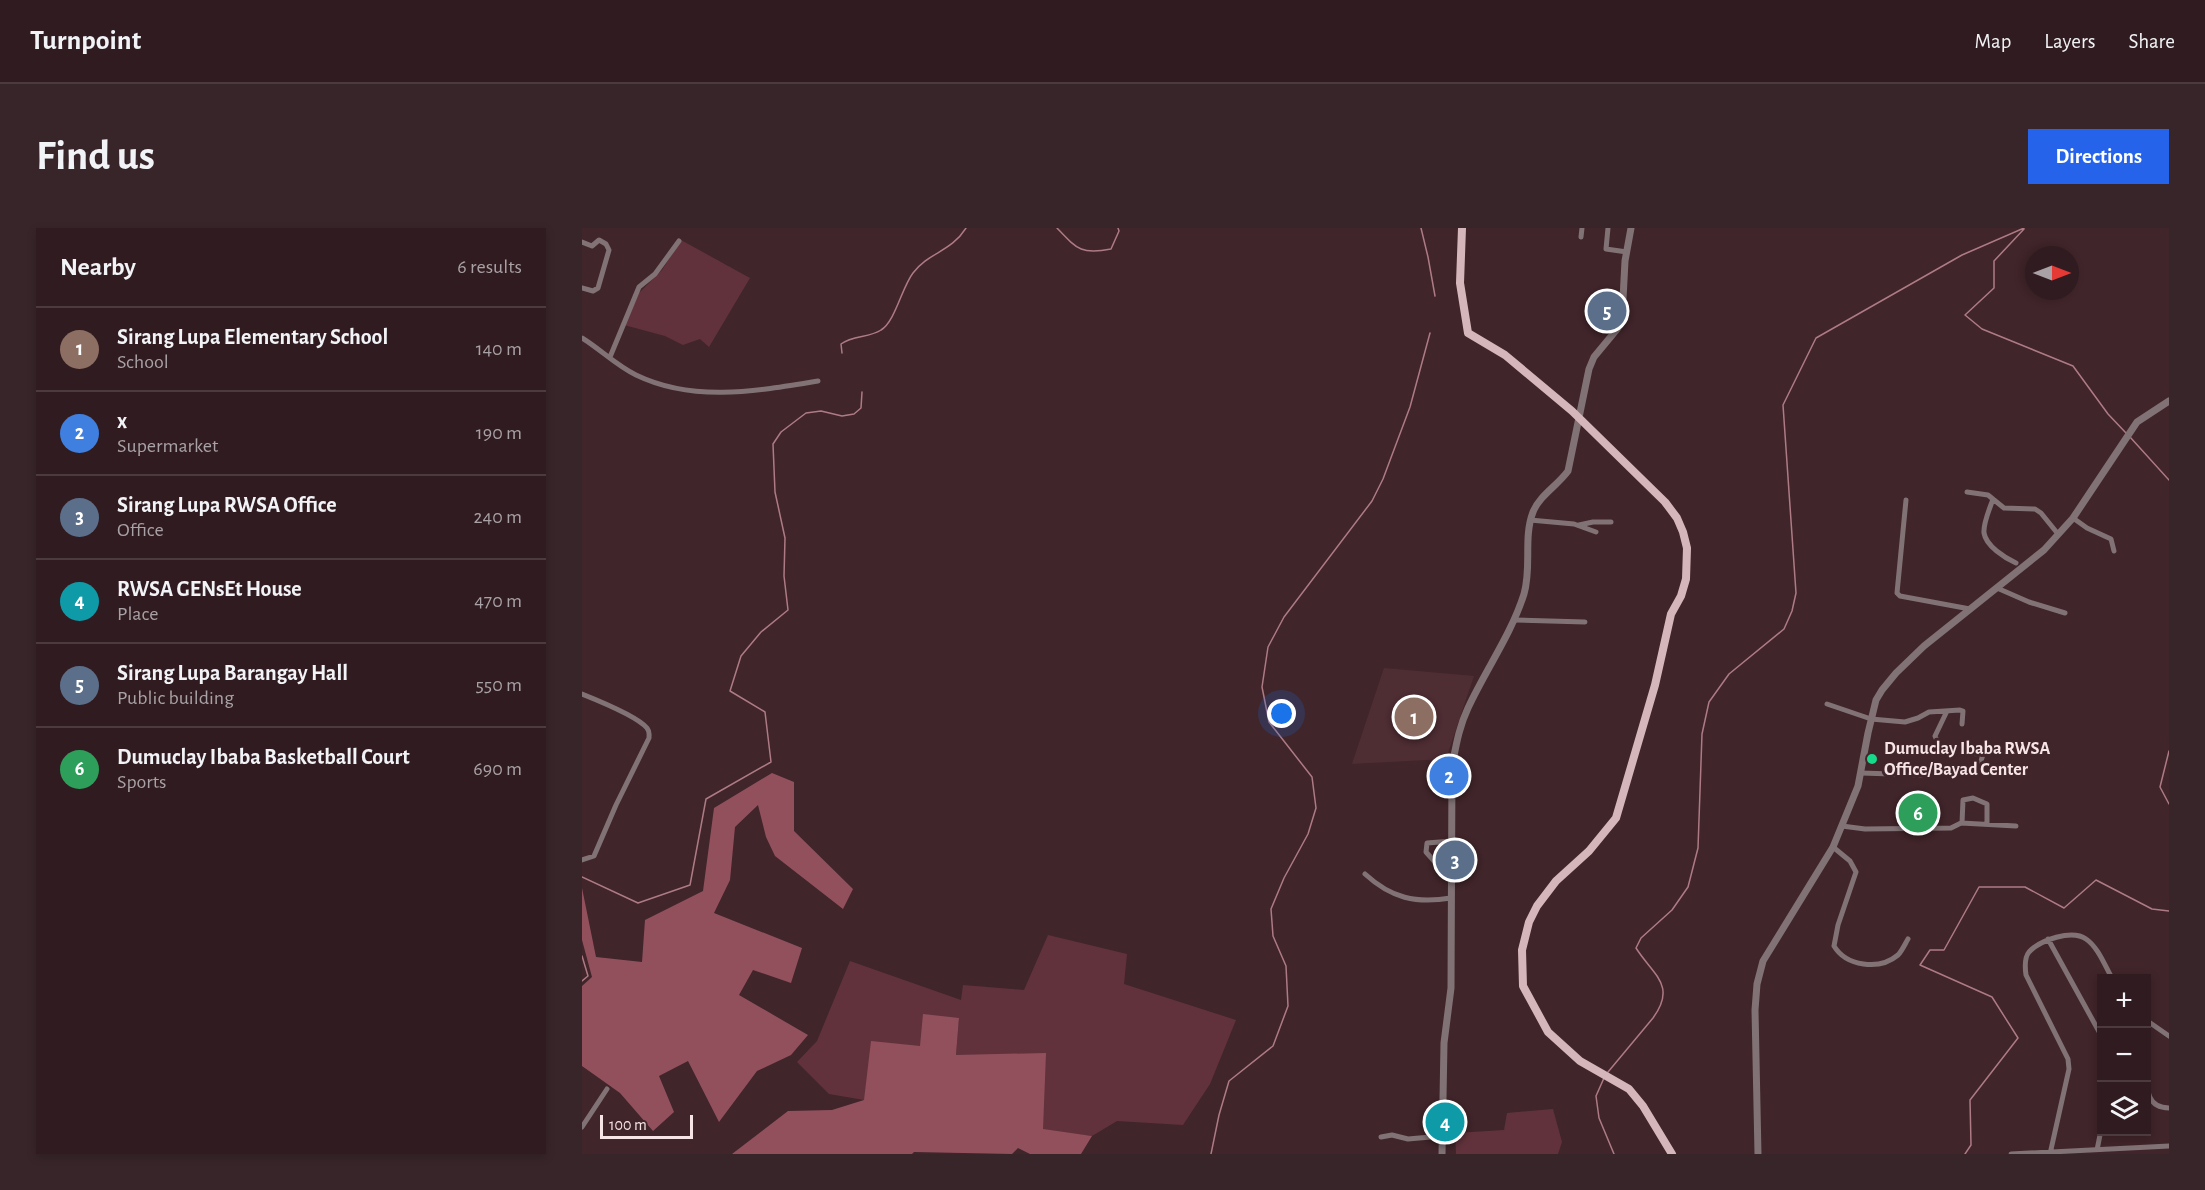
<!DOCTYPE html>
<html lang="en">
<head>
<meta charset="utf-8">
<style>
  body { margin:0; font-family:"Alegreya Sans",sans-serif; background:#382529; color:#f1f3f6 }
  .controls { position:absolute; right:18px; bottom:18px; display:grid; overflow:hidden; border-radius:0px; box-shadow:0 3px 9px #0003 }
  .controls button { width:54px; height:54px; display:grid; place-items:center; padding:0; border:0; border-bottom:2px solid #4b3a3e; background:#301c20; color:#f1f3f6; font:30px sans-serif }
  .compass { position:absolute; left:1443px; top:18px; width:54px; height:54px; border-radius:50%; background:#301c20; box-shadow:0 3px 9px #0003; rotate:90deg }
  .scale { position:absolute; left:18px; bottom:15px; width:93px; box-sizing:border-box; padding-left:6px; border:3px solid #f7e4e7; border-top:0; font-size:16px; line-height:21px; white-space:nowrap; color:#f7e4e7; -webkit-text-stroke:4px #40252a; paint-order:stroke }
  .you { position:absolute; left:700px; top:486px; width:21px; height:21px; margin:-15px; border:4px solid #fff; border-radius:50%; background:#1a73e8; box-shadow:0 0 0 9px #1a73e833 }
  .badge { display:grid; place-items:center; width:39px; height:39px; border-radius:50%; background:#2563eb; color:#fff; font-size:20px; font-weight:700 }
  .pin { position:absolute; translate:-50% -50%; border:3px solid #fff; box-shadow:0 2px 6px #0006 }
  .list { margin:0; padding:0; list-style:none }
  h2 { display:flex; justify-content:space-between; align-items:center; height:78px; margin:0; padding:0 24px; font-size:26px }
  h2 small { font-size:20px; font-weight:400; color:#a8a1a5 }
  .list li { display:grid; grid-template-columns:39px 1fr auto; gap:18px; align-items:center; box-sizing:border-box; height:84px; padding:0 24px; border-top:2px solid #4b3a3e }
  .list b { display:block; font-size:22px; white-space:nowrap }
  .list p { margin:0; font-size:20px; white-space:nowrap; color:#a8a1a5 }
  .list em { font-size:20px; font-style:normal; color:#a8a1a5 }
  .icon { flex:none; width:33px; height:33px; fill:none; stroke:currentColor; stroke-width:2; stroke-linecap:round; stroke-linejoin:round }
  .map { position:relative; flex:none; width:1587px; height:926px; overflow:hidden; border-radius:0px }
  header { display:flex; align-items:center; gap:36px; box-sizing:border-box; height:84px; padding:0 30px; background:#301c20; border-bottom:2px solid #4b3a3e }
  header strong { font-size:28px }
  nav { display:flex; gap:33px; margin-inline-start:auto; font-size:21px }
  .intro { display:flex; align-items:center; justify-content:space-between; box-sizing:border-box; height:144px; padding:0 36px }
  h1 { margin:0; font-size:42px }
  .button { padding:15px 27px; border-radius:0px; background:#2563eb; color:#fff; font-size:21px; font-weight:700 }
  main { display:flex; gap:36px; padding:0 36px }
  aside { flex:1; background:#301c20; border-radius:0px; box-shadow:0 3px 9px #0003 }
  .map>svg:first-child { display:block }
  .built { fill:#4e2d33 }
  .green { fill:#61323c }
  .forest { fill:#92505d }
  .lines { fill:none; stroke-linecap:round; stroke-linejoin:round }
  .stream { stroke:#ae7b85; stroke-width:1.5 }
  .minor { stroke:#817275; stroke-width:5 }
  .tertiary { stroke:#817275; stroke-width:7 }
  .primary { stroke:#d5b7bb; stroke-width:8 }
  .poi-dot { fill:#16d989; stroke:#40252a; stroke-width:2 }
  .labels { text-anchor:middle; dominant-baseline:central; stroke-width:6; stroke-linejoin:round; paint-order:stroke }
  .poi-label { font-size:18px; font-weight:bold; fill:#f7e4e7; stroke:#40252a; text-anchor:start }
</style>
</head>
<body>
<header>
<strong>Turnpoint</strong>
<nav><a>Map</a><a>Layers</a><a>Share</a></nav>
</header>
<div class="intro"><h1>Find us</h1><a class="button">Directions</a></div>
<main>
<aside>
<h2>Nearby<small>6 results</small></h2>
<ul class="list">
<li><span class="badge" style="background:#8d6e63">1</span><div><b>Sirang Lupa Elementary School</b><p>School</p></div><em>140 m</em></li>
<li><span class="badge" style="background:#3f7fe0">2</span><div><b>x</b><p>Supermarket</p></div><em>190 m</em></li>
<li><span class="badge" style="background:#5c6f8a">3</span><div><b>Sirang Lupa RWSA Office</b><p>Office</p></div><em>240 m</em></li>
<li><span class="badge" style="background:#0f9aa8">4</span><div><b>RWSA GENsEt House</b><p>Place</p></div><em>470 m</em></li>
<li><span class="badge" style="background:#5c6f8a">5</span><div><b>Sirang Lupa Barangay Hall</b><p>Public building</p></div><em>550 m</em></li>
<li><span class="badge" style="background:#2e9e5b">6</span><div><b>Dumuclay Ibaba Basketball Court</b><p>Sports</p></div><em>690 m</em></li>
</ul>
</aside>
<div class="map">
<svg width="1587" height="926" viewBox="0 0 1587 926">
  <rect width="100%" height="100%" fill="#40252a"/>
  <path class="built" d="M802,440L892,448L864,531L770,536Z"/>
  <path class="green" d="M99,12L168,50L127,119L118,111L101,117L83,108L42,97L57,65L80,42Z
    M1322,577H1349V593H1322Z
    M466,707L545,726L542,756L654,792L628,856L601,897L535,893L510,908L461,902L374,827L377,790L338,818L282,872L247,866L215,834L235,813L268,733L379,772L381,757L442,762Z
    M971,881L980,914L976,926H874L873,905L922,902L925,885Z"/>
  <path class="forest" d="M190,545L212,554V603L271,661L261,681L193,628L184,609L176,577L153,599L148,652L132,685L220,720L209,755L171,742L157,767L226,807L209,827L175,843L137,894L106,833L77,848L92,884L71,903L38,865L0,838V758L10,749L0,712V660L14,729L60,734L63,692L121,663L132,580Z
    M341,786L377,790L374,827L464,825L461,901L510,908L499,926H448L436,920L430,926L332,924L330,926H150L206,883L250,882L282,872L289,813L338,818Z"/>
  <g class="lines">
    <path class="stream" d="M475,0C495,21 499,27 529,21L537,3L536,0
      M839,0L846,29L853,68
      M1442,1L1412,33V60L1383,87L1400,101L1491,138L1526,186L1544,205
      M260,125L259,116C271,107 287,110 299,102C313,94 320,59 331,45C347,24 369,24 384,0
      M1548,209L1587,252
      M1587,523L1578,559L1587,576
      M0,649L56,675L108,657L124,571L189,534L183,484L148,463L159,428L179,404L206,382L202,348L203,310L193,264L191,216L199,204L224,185L239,183L260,188L272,186L279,180L280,164
      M0,728L6,748L0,753
      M1026,844L1071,790C1095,757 1071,747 1054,720L1059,710L1090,682L1106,659L1116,620L1120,506L1127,474L1147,446L1202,401L1210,383L1214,365L1201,177L1234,110L1380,27L1442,0
      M1022,850L1014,868L1017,890L1032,926
      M629,926L637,887L647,853L691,818L706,778L704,738L691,708L689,681L702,650L726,606L734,580L730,549L687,494L680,459L686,419L702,389L790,273L801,251L828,179L848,105
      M1383,926L1389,917L1388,872L1436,810L1410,769L1338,737L1348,722H1362L1397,659H1443L1482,680L1514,652L1570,681L1587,683"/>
    <path class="minor" d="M1026,0L1024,21L1045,24
      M999,9L1000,0
      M0,14L10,18L17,12L24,16L27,22L16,60L11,63L0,60
      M0,110C18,121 35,138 54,147C112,175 175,163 236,153
      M28,129L57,59L73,46L97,13
      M1385,264L1406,267L1422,280L1453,281L1459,285L1476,306
      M1411,271C1408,280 1401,295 1402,305C1404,318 1423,330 1434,335
      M1324,272L1315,365L1318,368L1388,381
      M1491,290L1505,300L1529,311L1532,323
      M948,292L992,296L1014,304
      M997,297L1011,294H1029
      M1415,360L1447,374L1483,385
      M932,392L1003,394
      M0,466C15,472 56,489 65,500C68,504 67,505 67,510L34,577L12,628L0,632
      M1245,476L1289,491L1323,494L1336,490L1347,484L1378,482L1381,483L1380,496
      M1357,517L1353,508L1365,483
      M1279,545L1341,547L1392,543L1396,541L1401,527L1390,525
      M1380,595L1381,572L1391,570L1405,576V596
      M1260,598L1283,601L1369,600L1379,595L1434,598
      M1251,619L1268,633L1274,644L1256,697L1252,718C1264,738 1297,743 1316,727C1320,723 1323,716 1326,711
      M869,637L852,633L844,624L845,615L870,613
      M783,646C809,670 834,676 869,670
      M1466,711L1520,809
      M1564,792L1587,808
      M1564,833C1566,853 1560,880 1587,880
      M0,899L25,861
      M799,909L810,907L826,911L860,908
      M1515,922L1520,897
      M1429,926L1587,918
      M1468,926L1487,841L1486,831L1444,747C1443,740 1442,730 1447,724C1458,712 1490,701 1504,711C1516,719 1523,738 1530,750"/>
    <path class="tertiary" d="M860,926L862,815L869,760L870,538C874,518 877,499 886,480C904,441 929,407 942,366C950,339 941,310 951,284C957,268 976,257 986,243L1007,141L1012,129L1036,100L1040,90L1043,33L1049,0
      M1176,926L1173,782L1175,756L1181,733L1251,619L1276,558L1286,505L1294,472L1300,462L1314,445L1342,418L1462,322L1491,290L1555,194L1587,173"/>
    <path class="primary" d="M880,0L878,55L886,105L923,127L990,183L1083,274L1095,290L1101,304L1105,320L1104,351L1099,368L1089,386L1073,457L1034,590L1007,623L974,653L955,678L947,694L940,722L941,758L966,804L998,833L1047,861L1061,878L1090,926"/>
  </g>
  <circle class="poi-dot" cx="1290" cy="531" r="6"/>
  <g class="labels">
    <g class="poi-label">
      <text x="1302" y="521">Dumuclay Ibaba RWSA<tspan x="1302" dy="21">Office/Bayad Center</tspan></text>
    </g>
  </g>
</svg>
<div class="controls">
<button>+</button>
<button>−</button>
<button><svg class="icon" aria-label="layers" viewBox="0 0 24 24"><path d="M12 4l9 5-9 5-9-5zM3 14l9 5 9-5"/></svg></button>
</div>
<svg class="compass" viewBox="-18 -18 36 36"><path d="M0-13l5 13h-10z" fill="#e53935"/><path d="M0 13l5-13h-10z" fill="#a8a1a5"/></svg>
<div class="scale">100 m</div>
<div class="you"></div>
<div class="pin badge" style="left:832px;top:489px;background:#8d6e63">1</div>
<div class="pin badge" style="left:867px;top:548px;background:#3f7fe0">2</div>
<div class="pin badge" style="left:873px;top:632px;background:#5c6f8a">3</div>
<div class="pin badge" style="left:863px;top:894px;background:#0f9aa8">4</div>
<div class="pin badge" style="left:1025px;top:83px;background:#5c6f8a">5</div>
<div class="pin badge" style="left:1336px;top:585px;background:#2e9e5b">6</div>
</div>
</main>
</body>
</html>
